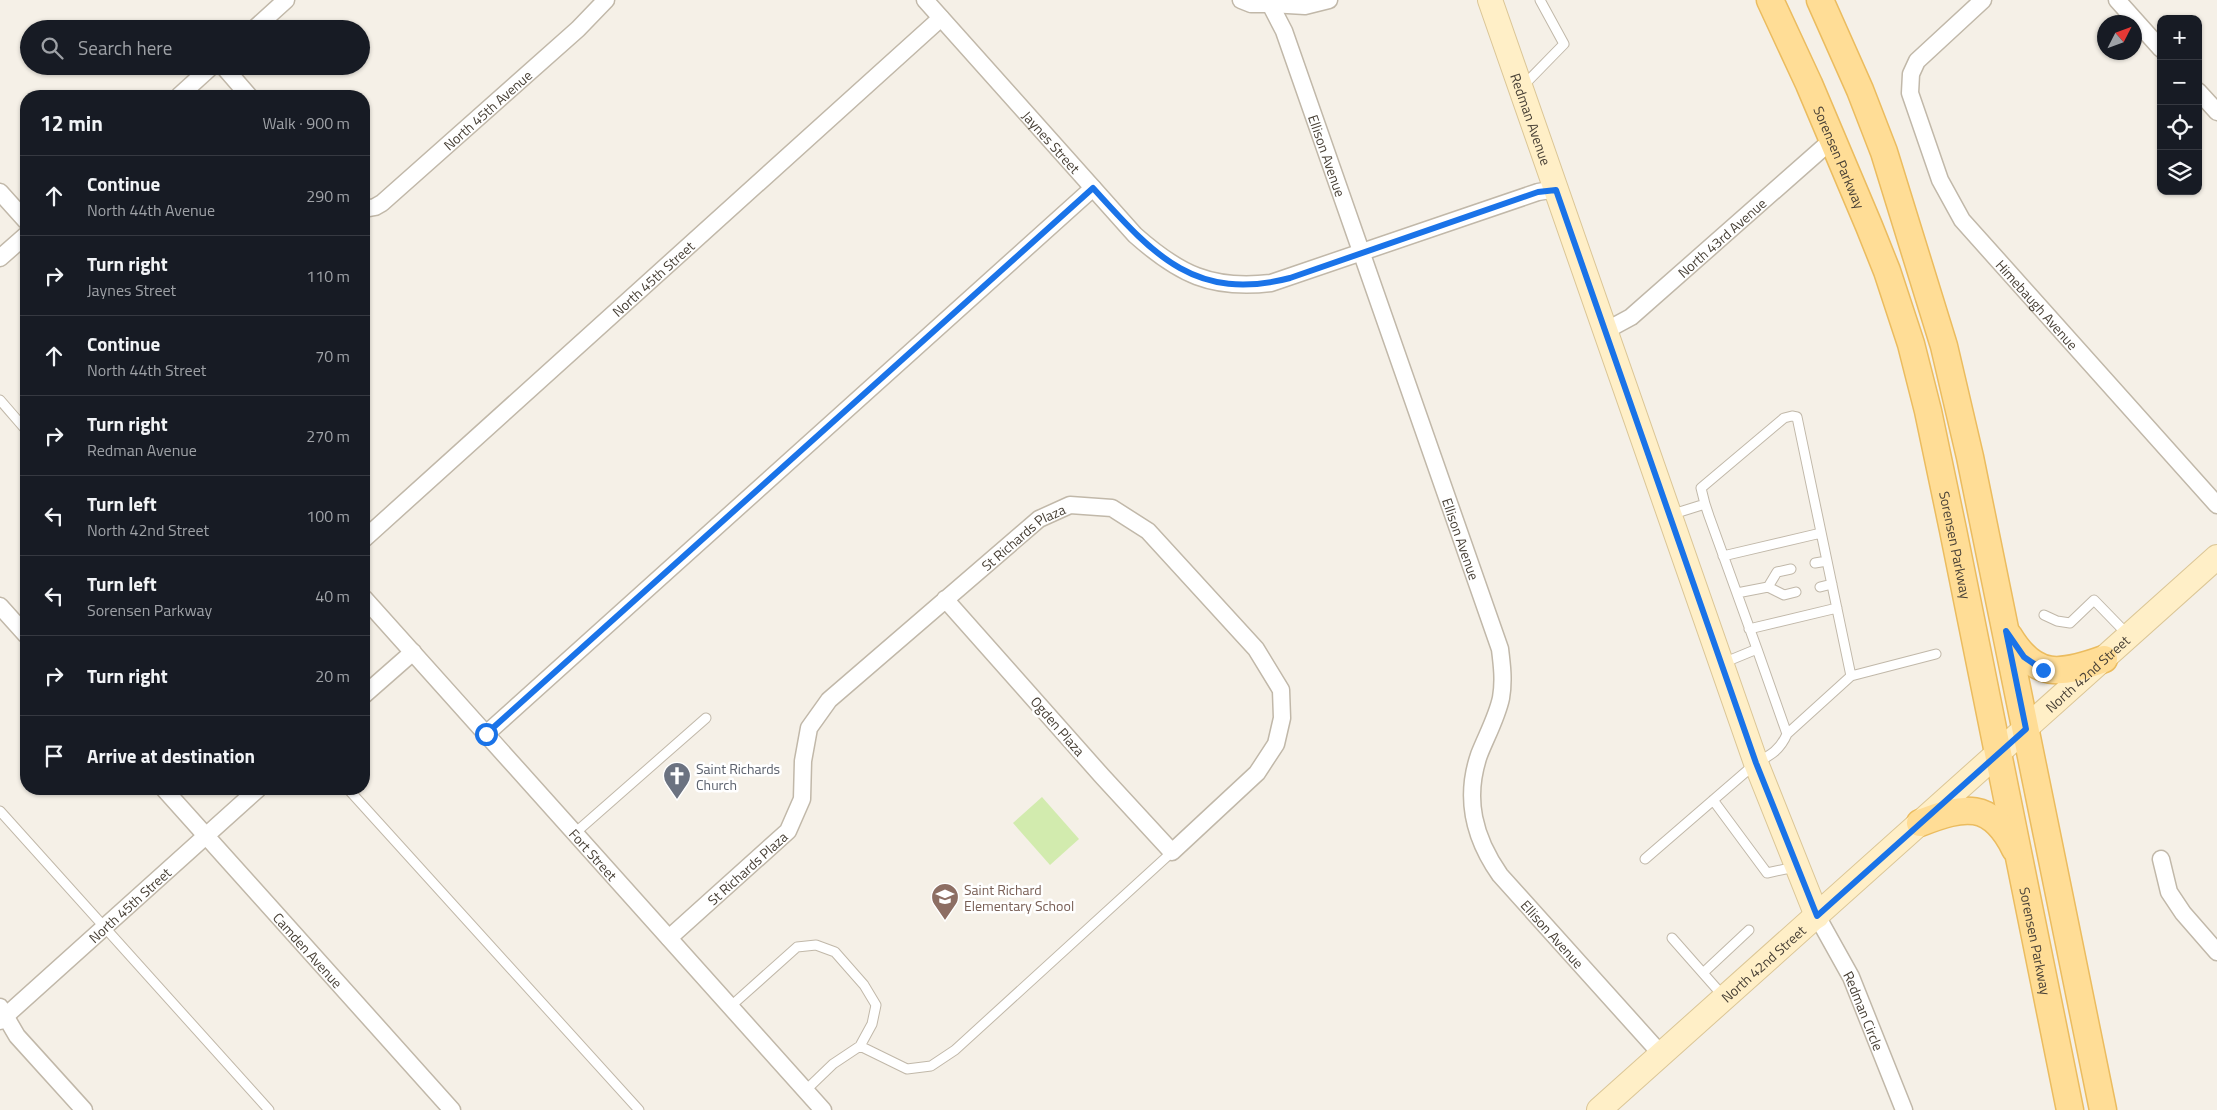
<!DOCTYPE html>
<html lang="en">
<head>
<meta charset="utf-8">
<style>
  body { margin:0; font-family:"Titillium Web",sans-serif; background:#242831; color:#f1f3f6 }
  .controls { position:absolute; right:15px; top:15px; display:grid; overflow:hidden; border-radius:10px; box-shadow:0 1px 4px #0004 }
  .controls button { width:45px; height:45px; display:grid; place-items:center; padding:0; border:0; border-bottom:1px solid #363941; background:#171b24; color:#f1f3f6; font:25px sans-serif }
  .compass { position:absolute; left:2097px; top:15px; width:45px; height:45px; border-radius:50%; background:#171b24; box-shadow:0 1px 4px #0004; rotate:48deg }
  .stop { position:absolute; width:15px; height:15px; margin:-11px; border:4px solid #1a73e8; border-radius:50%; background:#fff }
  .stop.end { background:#1a73e8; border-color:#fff; box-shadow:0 1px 5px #0008 }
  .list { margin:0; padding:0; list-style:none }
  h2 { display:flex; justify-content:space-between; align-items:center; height:65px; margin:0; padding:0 20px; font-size:21px }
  h2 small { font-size:16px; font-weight:400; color:#9ea1a6 }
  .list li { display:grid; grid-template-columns:32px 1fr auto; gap:15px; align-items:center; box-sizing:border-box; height:80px; padding:0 20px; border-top:1px solid #363941 }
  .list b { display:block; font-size:19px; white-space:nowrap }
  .list p { margin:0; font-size:16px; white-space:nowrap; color:#9ea1a6 }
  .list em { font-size:16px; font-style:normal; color:#9ea1a6 }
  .icon { flex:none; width:28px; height:28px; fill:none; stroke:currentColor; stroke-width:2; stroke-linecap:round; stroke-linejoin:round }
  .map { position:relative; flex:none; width:2217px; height:1110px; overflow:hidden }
  .search { position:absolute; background:#171b24; box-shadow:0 1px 4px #0004; left:20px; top:20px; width:350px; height:55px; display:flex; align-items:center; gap:12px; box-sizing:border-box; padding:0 18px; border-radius:28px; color:#9ea1a6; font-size:19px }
  .panel { position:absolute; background:#171b24; box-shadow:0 1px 4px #0004; left:20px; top:90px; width:350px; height:705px; border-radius:20px }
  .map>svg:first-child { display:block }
  .green { fill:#d2ebae }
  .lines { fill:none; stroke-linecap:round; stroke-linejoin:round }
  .lane-casing { stroke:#c1b8a9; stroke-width:11 }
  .street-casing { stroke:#c1b8a9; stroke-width:19 }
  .secondary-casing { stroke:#dbc696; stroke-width:26 }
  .primary-casing { stroke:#ebbc5f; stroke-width:29 }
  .lane { stroke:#fff; stroke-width:9 }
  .street { stroke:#fff; stroke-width:16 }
  .secondary { stroke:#ffefc7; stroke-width:24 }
  .primary { stroke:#ffdd96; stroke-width:26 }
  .route { stroke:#1a73e8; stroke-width:6 }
  .labels { text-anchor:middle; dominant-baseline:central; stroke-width:5; stroke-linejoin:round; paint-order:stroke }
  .street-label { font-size:14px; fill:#484036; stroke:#fff }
  .worship-label { font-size:14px; fill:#5b616d; stroke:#fff; text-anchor:start }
  .education-label { font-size:14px; fill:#785e54; stroke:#fff; text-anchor:start }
</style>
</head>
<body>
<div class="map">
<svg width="2217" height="1110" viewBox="0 0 2217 1110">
  <rect width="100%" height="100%" fill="#f5f0e7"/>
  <path class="green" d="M1042,797L1079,839L1050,865L1013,823Z"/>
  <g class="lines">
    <defs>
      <path id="lane" d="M1522,87L1564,44L1540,0
        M0,400L26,430
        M1705,504L1701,488L1784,418L1792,416L1797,417L1851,676
        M1670,515L1705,504L1709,516L1757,649L1723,663
        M1723,556L1821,533
        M1815,563L1827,561
        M1791,569L1777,572L1768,587L1784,595L1796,592
        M1820,587L1832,584
        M1737,593L1768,587
        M2044,615L2057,621L2070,623L2094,600L2129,636
        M1749,629L1837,608
        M1787,734L1851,676L1936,654
        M348,789L639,1110
        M1713,800L1767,873L1795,867
        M0,811L269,1110
        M575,833L706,718
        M1645,859L1756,763C1771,755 1780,750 1787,734L1757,649
        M1672,938L1724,997
        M1703,973L1749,930
        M731,1006L797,947L816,945L835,952L864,985L876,1005L872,1024L860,1046L907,1069L931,1066L955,1050L1172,852
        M806,1090L833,1064L860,1046"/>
      <g id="street">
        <path id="s1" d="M925,0L1135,235C1179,274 1211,290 1271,283L1538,192L1556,189"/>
        <path id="s2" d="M1241,0L1251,4H1270L1284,31L1500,649C1502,665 1504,681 1501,698C1497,717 1486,737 1479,755C1464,799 1474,838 1500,875L1661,1054"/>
        <path id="s3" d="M1983,0L1917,61L1911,74L1910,93L1940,180L1962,220L2217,505"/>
        <path d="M2117,0L2161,49"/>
        <path d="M1270,4L1305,6L1329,0"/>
        <path d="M254,29L286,0"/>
        <path d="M223,66L249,96"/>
        <path d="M2198,91L2217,112"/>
        <path d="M179,96L212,66"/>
        <path d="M0,192L26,221"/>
        <path id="s4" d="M364,209L375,207L382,203L578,29L606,0"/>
        <path d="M0,258L26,235"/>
        <path id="s5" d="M1607,330L1631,317L1833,139"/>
        <path id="s6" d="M364,539L941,18"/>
        <path id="s7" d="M364,598L823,1110"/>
        <path d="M0,606L26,635"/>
        <path d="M364,695L413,652"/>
        <path d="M486,734L1093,188"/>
        <path id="s8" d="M164,789L452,1110"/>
        <path d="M2161,859L2169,892L2183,913L2217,952"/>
        <path id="s9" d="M1817,916L1851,977L1904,1110"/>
        <path id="s10" d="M669,938L788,831L802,799L803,761L809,728L829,700L1039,519L1070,505L1112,508L1148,531L1256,649L1281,690L1282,718L1276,744L1257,773L1172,852L1102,776L945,599"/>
        <path d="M0,1007L17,1036L84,1110"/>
        <path id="s11" d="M0,1021L258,789"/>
      </g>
      <g id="secondary">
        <path id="s12" d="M1490,0L1756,763L1817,916"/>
        <path id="s13" d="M1599,1110L2217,557"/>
      </g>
      <g id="primary">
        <path id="s14" d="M1770,0L1809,84L1869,226L1887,271L1911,344L1928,411L1953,530L2070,1110"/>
        <path d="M1820,0L1860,90L1884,152L1944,346L1970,457L2103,1110"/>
        <path d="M2009,636C2035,679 2060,675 2104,659"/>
        <path d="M1920,823C1964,806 1991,800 2015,849"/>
      </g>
    </defs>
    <use href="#lane" class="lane-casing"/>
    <use href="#street" class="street-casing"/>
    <use href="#secondary" class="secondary-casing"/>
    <use href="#primary" class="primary-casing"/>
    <use href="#lane" class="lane"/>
    <use href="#street" class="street"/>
    <use href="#secondary" class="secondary"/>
    <use href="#primary" class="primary"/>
  </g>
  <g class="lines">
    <path class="route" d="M486,734L1093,188C1152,253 1194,303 1290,278L1538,192L1556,190L1756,763L1817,916L2026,729L2006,631L2024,657L2043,670"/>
  </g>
  <defs>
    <symbol id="church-pin" viewBox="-11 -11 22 30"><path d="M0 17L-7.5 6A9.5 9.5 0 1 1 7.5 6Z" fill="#6b7280" stroke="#fff"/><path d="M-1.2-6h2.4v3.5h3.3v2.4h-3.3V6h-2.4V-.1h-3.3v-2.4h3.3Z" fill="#fff"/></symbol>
    <symbol id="school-pin" viewBox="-11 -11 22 30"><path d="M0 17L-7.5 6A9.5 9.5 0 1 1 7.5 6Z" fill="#8d6e63" stroke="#fff"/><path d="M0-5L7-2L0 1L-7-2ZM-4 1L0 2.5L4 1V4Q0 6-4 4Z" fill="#fff"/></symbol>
  </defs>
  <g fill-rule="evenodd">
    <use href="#church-pin" x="661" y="760" width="32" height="43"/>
    <use href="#school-pin" x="929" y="881" width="32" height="43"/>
  </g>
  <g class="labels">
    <g class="street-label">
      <text stroke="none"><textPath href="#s4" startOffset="160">North 45th Avenue</textPath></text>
      <text stroke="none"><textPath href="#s12" startOffset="126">Redman Avenue</textPath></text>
      <text stroke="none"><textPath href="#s1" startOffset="190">Jaynes Street</textPath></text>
      <text stroke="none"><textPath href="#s2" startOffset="192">Ellison Avenue</textPath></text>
      <text stroke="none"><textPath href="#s14" startOffset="172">Sorensen Parkway</textPath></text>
      <text stroke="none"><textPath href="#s5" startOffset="148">North 43rd Avenue</textPath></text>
      <text stroke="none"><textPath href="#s6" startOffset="389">North 45th Street</textPath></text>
      <text stroke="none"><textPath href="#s3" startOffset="374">Himebaugh Avenue</textPath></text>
      <text stroke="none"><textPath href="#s10" startOffset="555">St Richards Plaza</textPath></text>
      <text stroke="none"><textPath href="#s2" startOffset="598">Ellison Avenue</textPath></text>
      <text stroke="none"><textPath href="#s14" startOffset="578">Sorensen Parkway</textPath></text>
      <text stroke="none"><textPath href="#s13" startOffset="655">North 42nd Street</textPath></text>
      <text transform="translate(1058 726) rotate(49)">Ogden Plaza</text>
      <text stroke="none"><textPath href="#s7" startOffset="344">Fort Street</textPath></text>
      <text stroke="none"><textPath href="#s10" startOffset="105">St Richards Plaza</textPath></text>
      <text stroke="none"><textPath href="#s11" startOffset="174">North 45th Street</textPath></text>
      <text stroke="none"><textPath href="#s2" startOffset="1031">Ellison Avenue</textPath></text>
      <text stroke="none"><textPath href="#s14" startOffset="982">Sorensen Parkway</textPath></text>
      <text stroke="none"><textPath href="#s8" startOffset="216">Camden Avenue</textPath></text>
      <text stroke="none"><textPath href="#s13" startOffset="220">North 42nd Street</textPath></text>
      <text stroke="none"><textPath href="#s9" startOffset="106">Redman Circle</textPath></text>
    </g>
    <g class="worship-label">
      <text x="696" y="768">Saint Richards<tspan x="696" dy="16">Church</tspan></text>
    </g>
    <g class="education-label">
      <text x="964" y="889">Saint Richard<tspan x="964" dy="16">Elementary School</tspan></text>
    </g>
  </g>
</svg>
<div class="controls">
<button>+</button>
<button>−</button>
<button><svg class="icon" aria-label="locate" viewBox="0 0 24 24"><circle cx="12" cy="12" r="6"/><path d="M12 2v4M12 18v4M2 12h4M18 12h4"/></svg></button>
<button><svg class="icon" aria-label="layers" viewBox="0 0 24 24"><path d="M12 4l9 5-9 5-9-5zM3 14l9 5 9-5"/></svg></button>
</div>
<svg class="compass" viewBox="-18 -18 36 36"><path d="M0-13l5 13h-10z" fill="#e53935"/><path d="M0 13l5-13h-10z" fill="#9ea1a6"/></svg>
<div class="stop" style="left:486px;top:734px"></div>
<div class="stop end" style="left:2043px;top:670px"></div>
<div class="search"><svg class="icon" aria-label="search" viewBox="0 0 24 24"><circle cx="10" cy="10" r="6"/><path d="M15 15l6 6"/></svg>Search here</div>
<section class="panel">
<h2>12 min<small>Walk · 900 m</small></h2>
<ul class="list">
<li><svg class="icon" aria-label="ahead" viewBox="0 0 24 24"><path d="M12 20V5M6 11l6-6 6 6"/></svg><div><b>Continue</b><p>North 44th Avenue</p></div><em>290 m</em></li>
<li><svg class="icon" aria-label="right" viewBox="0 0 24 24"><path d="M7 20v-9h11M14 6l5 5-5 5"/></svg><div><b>Turn right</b><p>Jaynes Street</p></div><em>110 m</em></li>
<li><svg class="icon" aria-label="ahead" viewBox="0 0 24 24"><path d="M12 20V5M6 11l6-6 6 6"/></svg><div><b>Continue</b><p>North 44th Street</p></div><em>70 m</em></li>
<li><svg class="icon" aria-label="right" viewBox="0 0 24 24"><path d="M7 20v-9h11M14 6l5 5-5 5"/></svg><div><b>Turn right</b><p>Redman Avenue</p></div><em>270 m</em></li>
<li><svg class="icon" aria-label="left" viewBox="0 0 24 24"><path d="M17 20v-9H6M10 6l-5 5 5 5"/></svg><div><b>Turn left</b><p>North 42nd Street</p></div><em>100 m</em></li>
<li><svg class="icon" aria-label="left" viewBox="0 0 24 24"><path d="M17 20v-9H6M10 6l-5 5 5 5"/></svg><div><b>Turn left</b><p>Sorensen Parkway</p></div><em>40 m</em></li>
<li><svg class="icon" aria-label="right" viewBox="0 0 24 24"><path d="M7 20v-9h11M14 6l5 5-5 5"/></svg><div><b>Turn right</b></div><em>20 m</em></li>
<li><svg class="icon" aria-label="arrive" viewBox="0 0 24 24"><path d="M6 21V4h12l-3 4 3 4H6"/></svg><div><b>Arrive at destination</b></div></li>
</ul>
</section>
</div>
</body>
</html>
